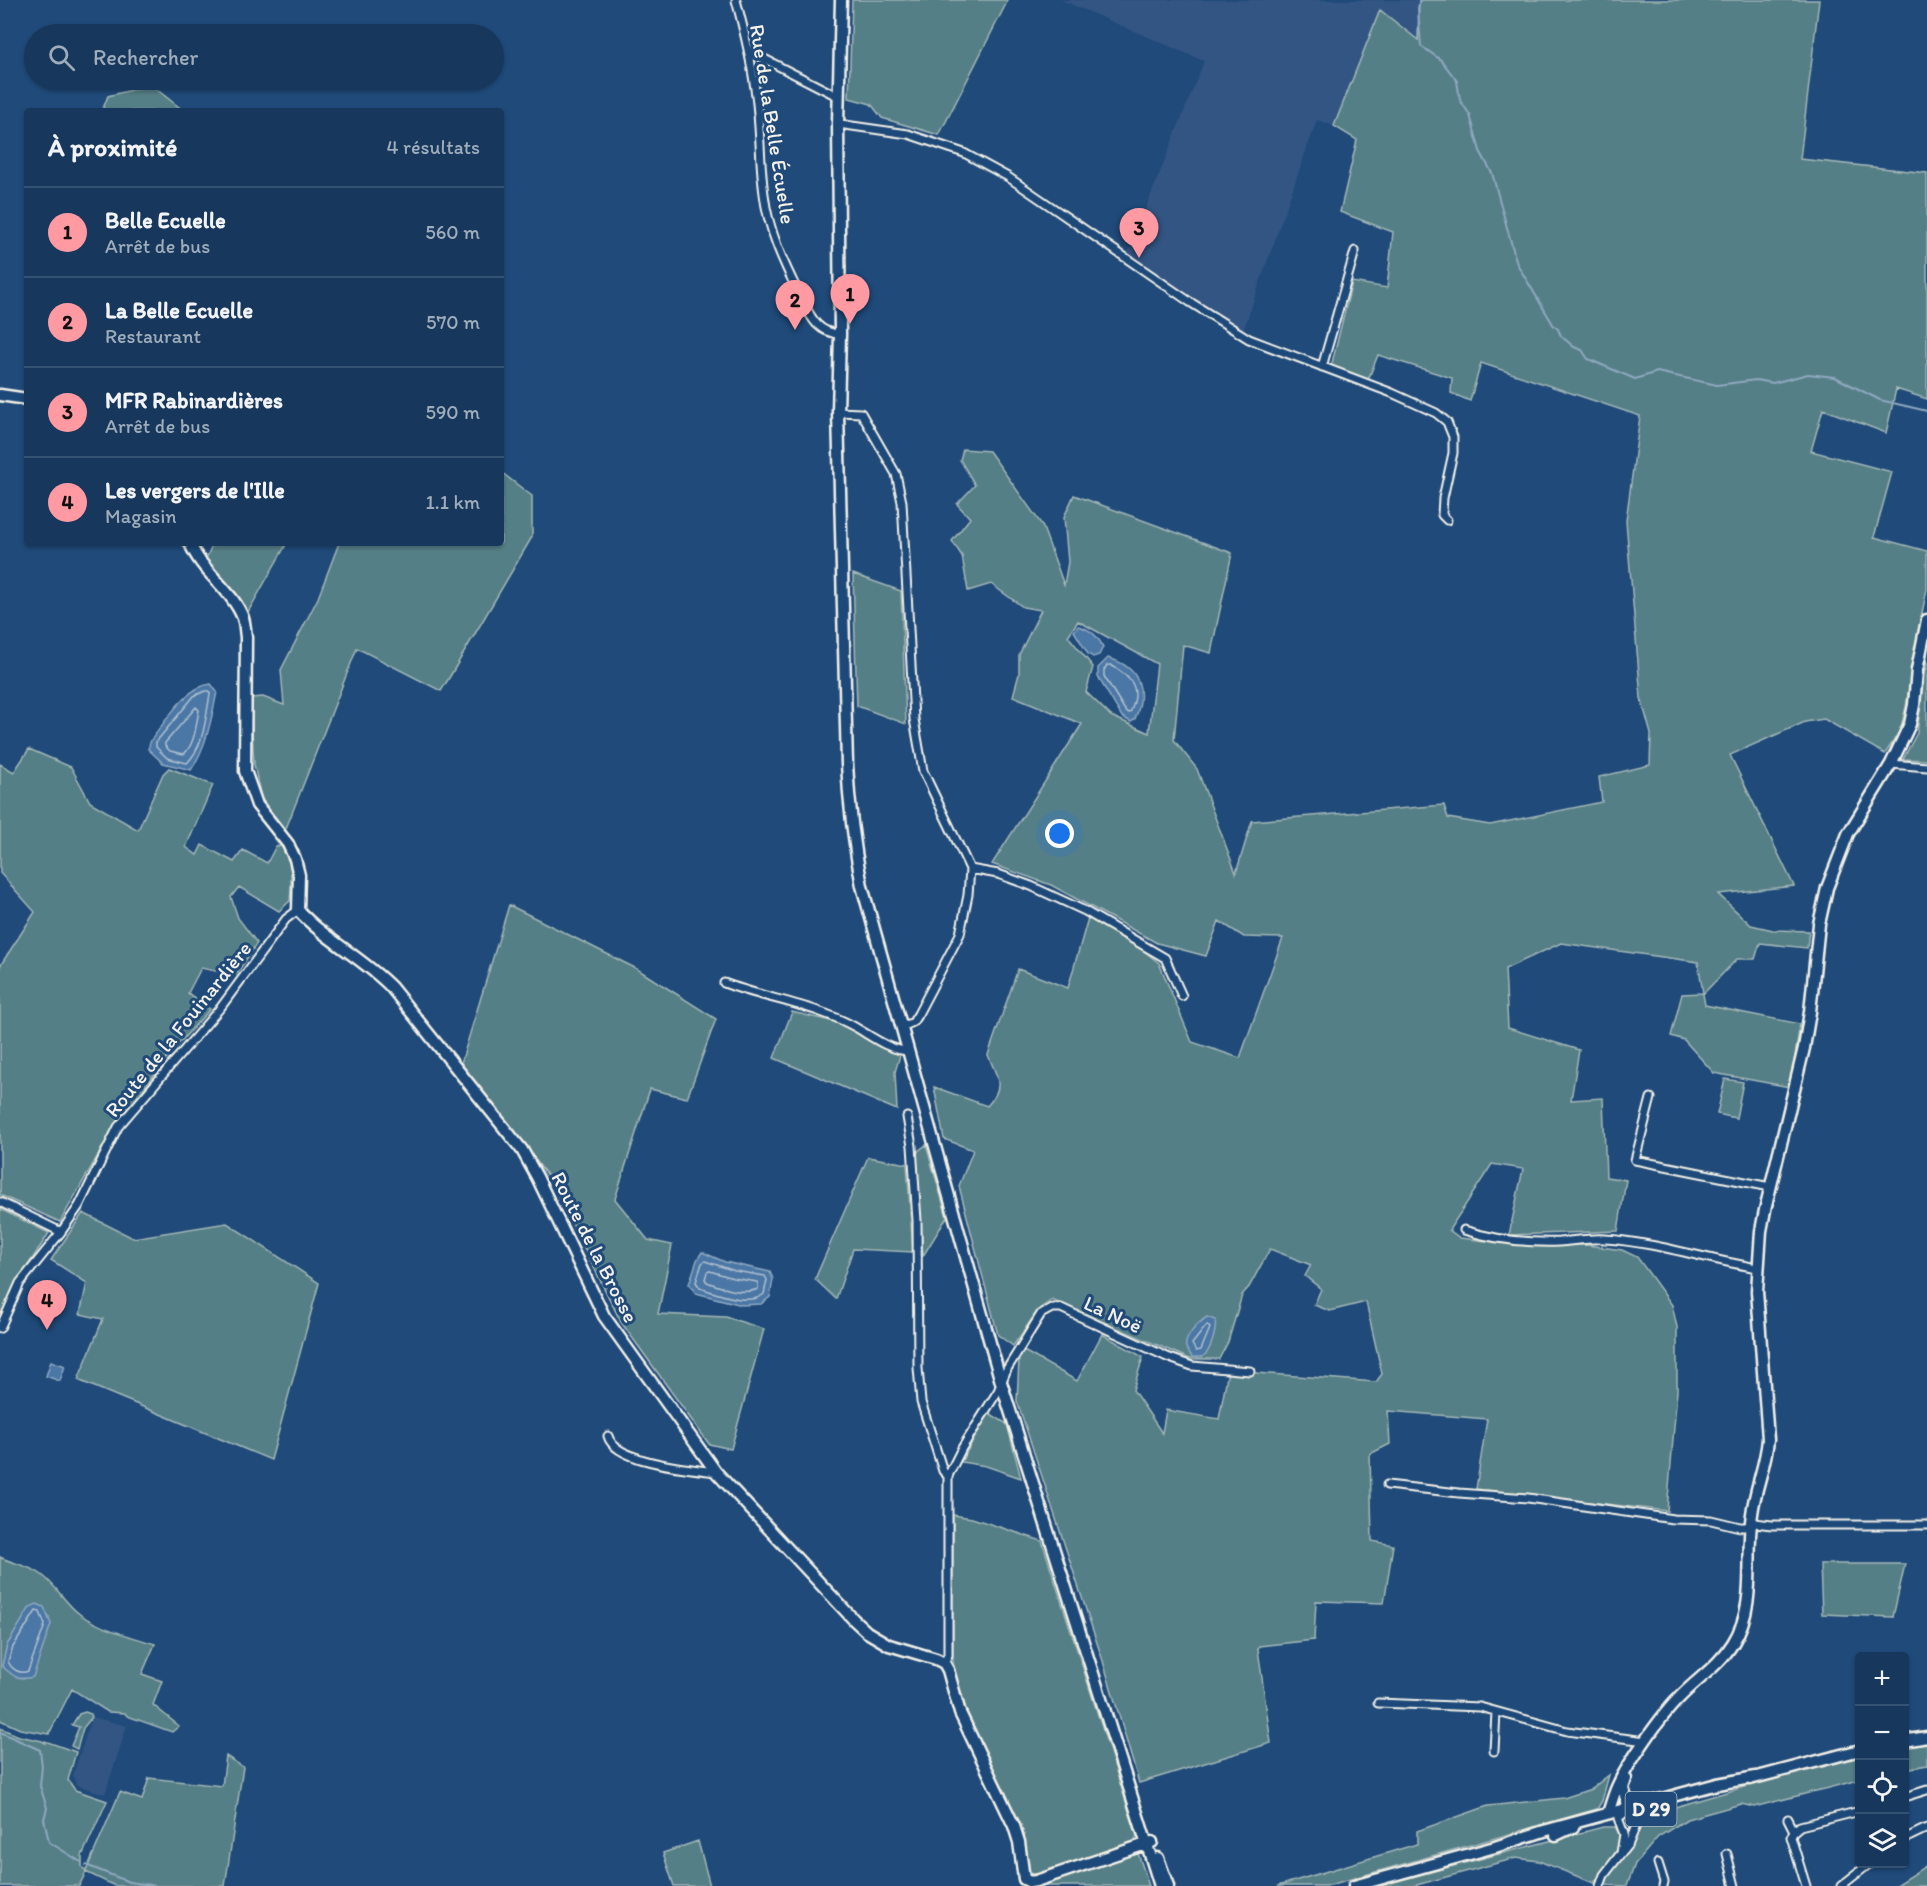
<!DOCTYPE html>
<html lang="fr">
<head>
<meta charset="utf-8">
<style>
  body { margin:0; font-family:Itim,sans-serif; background:#244365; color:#f1f3f6 }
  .controls { position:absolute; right:18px; bottom:18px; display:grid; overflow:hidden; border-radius:6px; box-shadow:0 2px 4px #0004 }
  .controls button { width:54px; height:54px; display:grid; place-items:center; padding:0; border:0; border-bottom:2px solid #365272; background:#17385c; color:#f1f3f6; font:30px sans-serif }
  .you { position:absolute; left:1060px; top:834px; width:21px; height:21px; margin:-15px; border:4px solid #fff; border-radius:50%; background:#1a73e8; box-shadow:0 0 0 9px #1a73e833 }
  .badge { display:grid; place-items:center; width:39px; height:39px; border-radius:50%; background:#ff9aa2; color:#111; font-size:20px; font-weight:700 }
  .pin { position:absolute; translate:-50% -50px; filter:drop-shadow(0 2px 3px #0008) }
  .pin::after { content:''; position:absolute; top:32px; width:21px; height:18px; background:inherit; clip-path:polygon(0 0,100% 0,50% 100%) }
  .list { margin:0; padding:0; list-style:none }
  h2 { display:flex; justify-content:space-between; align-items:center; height:78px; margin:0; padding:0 24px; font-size:26px }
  h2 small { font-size:20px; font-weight:400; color:#9eacbb }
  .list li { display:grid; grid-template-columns:39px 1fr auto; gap:18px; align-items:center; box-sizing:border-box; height:90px; padding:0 24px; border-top:2px solid #365272 }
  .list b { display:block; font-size:22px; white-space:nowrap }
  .list p { margin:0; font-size:20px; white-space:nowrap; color:#9eacbb }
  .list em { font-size:20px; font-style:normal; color:#9eacbb }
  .icon { flex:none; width:33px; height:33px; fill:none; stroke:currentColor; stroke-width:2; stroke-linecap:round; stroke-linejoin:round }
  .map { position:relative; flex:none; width:1927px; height:1886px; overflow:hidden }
  .search { position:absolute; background:#17385c; box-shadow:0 2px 4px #0004; left:24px; top:24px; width:480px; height:66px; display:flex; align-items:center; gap:15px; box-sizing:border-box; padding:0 21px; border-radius:33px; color:#9eacbb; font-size:22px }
  .panel { position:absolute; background:#17385c; box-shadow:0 2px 4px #0004; left:24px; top:108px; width:480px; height:438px; border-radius:6px }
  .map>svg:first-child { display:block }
  .built { fill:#335584 }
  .green { fill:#557f86; stroke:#a4b8b7; stroke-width:1.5; fill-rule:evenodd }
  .water { fill:#4b77a6; stroke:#8fa8c0; stroke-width:1.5 }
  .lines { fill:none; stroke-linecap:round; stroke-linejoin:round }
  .shore { stroke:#b0c0ce; stroke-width:1.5 }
  .stream { stroke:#8fa8c0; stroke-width:2 }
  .street-casing { stroke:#f4f1e8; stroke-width:11 }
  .secondary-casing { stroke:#f4f1e8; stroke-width:15 }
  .primary-casing { stroke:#f4f1e8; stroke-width:15 }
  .street { stroke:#1f4a7a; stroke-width:7 }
  .secondary { stroke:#1f4a7a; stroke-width:10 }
  .primary { stroke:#1f4a7a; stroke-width:10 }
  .labels { text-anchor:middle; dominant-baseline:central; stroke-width:6; stroke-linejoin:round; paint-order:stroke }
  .shield { fill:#1f4a7a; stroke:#b4bfc7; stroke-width:1.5 }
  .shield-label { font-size:20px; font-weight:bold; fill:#f4f1e8 }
  .street-label { font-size:21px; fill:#f4f1e8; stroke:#1f4a7a }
</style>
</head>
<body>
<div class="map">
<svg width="1927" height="1886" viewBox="0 0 1927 1886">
  <rect width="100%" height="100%" fill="#1f4a7a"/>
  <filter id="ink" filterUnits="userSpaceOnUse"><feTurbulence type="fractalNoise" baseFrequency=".0167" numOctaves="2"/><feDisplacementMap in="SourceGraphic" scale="12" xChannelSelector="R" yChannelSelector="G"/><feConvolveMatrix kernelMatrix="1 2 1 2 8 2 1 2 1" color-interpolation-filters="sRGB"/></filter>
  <g filter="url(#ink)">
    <path class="built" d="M1061,0H1419V41L1380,10L1334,126L1317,120L1243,331L1182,291L1128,253L1204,61Z
      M92,1717L127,1726L105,1794L76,1785L73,1775Z"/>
    <path class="green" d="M852,0H1008L939,135L882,118L871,104L849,98Z
      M1419,0H1819L1800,159L1927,173V399L1896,389L1886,433L1823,409L1811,451L1892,472L1874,537L1927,551V589L1915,647L1906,707L1900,731L1885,754L1824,719L1805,722L1730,755L1794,886L1718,894L1751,925L1773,930L1809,931L1807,948L1760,943L1755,959H1737L1703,994L1705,1005L1800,1024L1790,1087L1714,1073L1684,1040L1671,1036L1682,994L1703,993L1698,962L1561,943L1505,969L1508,1028L1579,1050L1571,1100L1603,1098L1606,1177L1626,1180L1618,1231L1509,1235L1523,1169L1492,1164L1449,1230L1460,1238L1532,1246L1587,1245L1622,1250L1637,1257L1672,1305L1677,1327V1391L1667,1511L1476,1489L1487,1419L1388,1411L1390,1444L1370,1454L1372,1541L1393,1545L1384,1603L1316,1601L1314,1640L1259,1646L1258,1649L1271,1743L1139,1783L1103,1661L1017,1401L1019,1359L1024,1351L1077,1381L1102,1334L1143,1357L1133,1390L1162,1433L1166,1410L1219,1419L1228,1371L1376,1382L1382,1374L1366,1302L1330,1311L1314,1305L1321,1289L1305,1276L1311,1265L1270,1249L1249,1287L1242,1295L1228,1342L1219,1359H1190L1052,1300L1039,1309L1013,1346L998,1335L959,1186L973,1150L944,1139L934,1087L987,1106C1006,1086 997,1077 988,1055L1018,969L1068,988L1088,918L1144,951L1159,963L1192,1042L1240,1058L1283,938L1244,937L1219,921L1206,956L1157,943L1051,885L992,864L1082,724L1013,696L1019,674V655L1041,610L1023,607L991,584L968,591L962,556L952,541L970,518L957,504L975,485L960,460L963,449L989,451L1042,525L1064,585L1068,562L1064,517L1074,495L1232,553L1211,653L1183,645L1174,740L1197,769L1236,873L1252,821L1444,805L1448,818L1490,825L1602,802L1599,777L1650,765L1651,734L1641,698L1626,521L1640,416L1481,363L1470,401L1451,393L1452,378L1378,355L1368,380L1331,367L1352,282L1387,288L1393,232L1340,212L1357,140L1334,126L1380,10L1418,40ZM1078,621L1157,664L1149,733L1111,716L1086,692L1093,667L1068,636Z
      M151,85L184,111H102L108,96Z
      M501,472L532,496V537L449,678L441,691L357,648L285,831L261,798L254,764L250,698L263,697L284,705L281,670L318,598L339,543H501Z
      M213,543H287L248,612L205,561Z
      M853,574L901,591L906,724L857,706Z
      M1927,652V760L1903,759L1917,733Z
      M29,749L71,767L90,802L138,830L163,774L169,768L213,785L186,847L197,855L202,845L234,862L243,850L267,863L276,846H281C294,860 291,883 290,901L279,911L239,887L231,897L238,918L257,943L236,975L201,968L188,993L210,1009L173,1050L113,1129L60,1222L0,1195V966L35,912L0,873V764L14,772Z
      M509,905L637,969L716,1019L687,1098L650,1089L615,1199L648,1240L672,1245L658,1314L726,1317L764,1329L731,1449L709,1444L621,1322L550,1179L461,1063Z
      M792,1012L839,1023L900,1055L895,1072L897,1110L774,1058Z
      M1725,1079L1743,1082L1736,1118L1717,1114Z
      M926,1145L947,1217L923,1256L917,1155L918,1151Z
      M868,1157L907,1164L913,1252L853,1249L836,1299L815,1279Z
      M0,1209L49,1233L12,1290L0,1318Z
      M83,1213L133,1238L227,1223L319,1283L271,1460L78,1380L103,1319L80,1314L87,1283L51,1260Z
      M989,1413L1007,1424L1021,1478L986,1466L961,1462Z
      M953,1515L972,1518L1042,1541L1137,1836L1134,1841L1041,1874H1033L1029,1872L1025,1863L1019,1826L962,1701L953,1662Z
      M0,1557C13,1564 29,1565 42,1575C57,1586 66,1605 81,1615C103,1630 130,1636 155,1644L142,1674L162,1681L153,1705L179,1726L172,1732L127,1716L125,1713L108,1712L72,1689L49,1734L20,1729L0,1720ZM47,1614L49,1618L7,1645L16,1632Z
      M1820,1564H1905L1893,1617L1822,1614Z
      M85,1712L91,1714L92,1717L83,1728L77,1749L71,1746L79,1727L72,1725L79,1714Z
      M0,1728L19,1736L42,1741L45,1743V1741L76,1752L68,1780L75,1790L107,1801L82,1856V1867L86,1871L120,1792L142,1800L149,1778L222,1786L226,1756L243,1767L225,1886H115L86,1872L79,1886H0Z
      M1927,1742V1765L1905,1769V1747Z
      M1859,1756V1780L1754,1807L1741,1804L1687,1819L1658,1837L1635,1864L1627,1886L1603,1885L1605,1879L1628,1847L1641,1821L1658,1812L1823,1764Z
      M1609,1775L1602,1801L1597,1809L1326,1886H1278L1417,1844V1831L1488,1806L1564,1798L1591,1789Z
      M1603,1827H1615C1629,1844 1604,1868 1594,1883L1539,1861L1516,1858L1413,1886H1376Z
      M698,1841L710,1886H674L663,1853Z
      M1138,1853L1149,1886H1035Z
      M1927,1865V1886H1894Z"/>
    <path class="water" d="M1078,626C1090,629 1098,636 1103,647L1099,655L1093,657L1088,654L1074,631Z
      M1108,658C1140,667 1147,690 1135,719L1131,722L1122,717L1098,677V668Z
      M211,684L217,692C211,720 207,746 191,770L163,763L148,749L151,740C166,721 186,686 211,684Z
      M702,1252L725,1262L770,1272L773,1279L770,1297L761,1304L742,1305L696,1293L689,1284L697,1260Z
      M1207,1317L1215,1320C1217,1328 1211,1353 1202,1357C1200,1357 1194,1357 1192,1357C1192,1356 1186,1349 1186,1348C1183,1338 1199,1322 1207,1317Z
      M51,1361L65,1366L60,1381L46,1376Z
      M37,1604L44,1607L51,1624L33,1677C18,1681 13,1676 2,1666L7,1645L30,1607Z"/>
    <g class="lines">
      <path class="shore" d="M1107,665H1111C1132,678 1142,688 1130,713L1126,712L1104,676V670Z
        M205,691H209L210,694C206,716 204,747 187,763L167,758L156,747V742L194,696Z
        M196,707L199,710C196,725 195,744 184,754L170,751L165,746V743Z
        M705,1261L735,1271L765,1276L767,1280L764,1294C749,1307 717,1293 700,1288L696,1282L702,1263Z
        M710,1271L733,1278L757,1282L758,1284V1289C743,1296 721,1287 707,1282L705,1279L707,1272Z
        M1207,1325L1210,1328L1201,1350L1196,1351L1192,1344Z
        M36,1611L40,1612L45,1625L28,1671C20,1675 11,1669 8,1661L13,1647Z"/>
      <path class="stream" d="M1420,0L1418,9L1421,46L1441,60L1457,81L1460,100L1470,115L1480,151L1492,173L1517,264L1554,326L1558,329L1561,336L1574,347L1582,350L1588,359L1635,379L1657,372L1717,385L1756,380L1773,383L1808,374L1835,377L1880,400L1927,411
        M0,1732L40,1750L42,1766L40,1786L47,1808L44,1819L49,1842L81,1862
        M86,1865L129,1882L158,1886"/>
      <defs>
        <path id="street" d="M736,0C744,30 751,59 755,89C761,124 759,159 764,194C768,230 784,264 800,296C810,315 816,333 840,334
          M749,51L839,97
          M838,124L908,134L964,153L1008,177L1190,302L1249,339L1392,393L1436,413L1447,422L1453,437V453L1443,498L1442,515L1447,520
          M1322,367L1355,251
          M838,412L861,413L896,474L902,502L914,719L923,771L970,869L968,895L960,934L918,1014L913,1022L902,1027
          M1891,764L1927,767
          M970,869L998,874L1031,886L1085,911L1165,958L1182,996
          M724,983C766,999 816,1005 855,1027C871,1036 890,1051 909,1051
          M1651,1098L1635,1160L1770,1187
          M907,1117L912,1146L917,1221L918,1368L921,1402L943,1471L948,1476
          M0,1202L61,1232
          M1464,1230C1495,1240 1526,1243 1559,1242C1574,1241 1589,1238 1605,1239C1655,1242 1708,1260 1758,1268
          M0,1328L20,1283L61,1232L79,1206L118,1127L221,1007L286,919L298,910
          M608,1436C615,1463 692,1469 716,1472
          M1387,1485L1459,1493L1528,1498L1673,1519L1711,1520L1740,1527H1746L1754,1523L1772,1525H1927
          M944,1663L948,1655V1476L962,1448L998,1391L1007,1369L1041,1314L1052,1308H1061L1167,1357L1192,1366L1250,1371
          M1378,1703L1480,1707L1567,1731L1646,1741
          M1494,1751L1496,1712
          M1904,1797L1927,1790
          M1788,1819L1794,1831
          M1904,1839L1927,1828
          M1621,1853L1624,1834L1618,1818L1625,1813
          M1727,1854L1735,1886
          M1658,1863L1664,1882L1663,1886
          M1600,1886L1604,1875L1629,1843L1642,1811
          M1806,1886L1791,1837L1794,1831L1800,1826L1860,1811
          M1841,1886L1869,1864"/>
        <path id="secondary" d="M841,0L838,124L840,334L838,412L847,764C849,805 854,845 862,886L1001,1382L1160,1886
          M0,395L27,399
          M190,543C201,572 232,589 243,618C245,624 245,631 246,637L245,771L257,805L288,844L295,859L299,875L298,910C325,940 363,958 391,987L522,1150L537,1177L604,1316L716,1472L854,1620L867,1632L889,1645L936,1659L944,1663L948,1670L960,1713L1014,1826L1019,1842L1024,1879L1030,1882L1036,1881L1152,1842
          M1622,1812L1629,1808L1623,1788L1626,1779
          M1608,1813C1611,1805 1613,1796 1617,1787C1628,1763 1660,1717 1679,1698C1697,1679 1719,1666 1733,1643C1758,1603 1745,1558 1752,1514C1755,1488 1766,1465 1768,1439L1757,1291L1761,1231L1765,1210L1804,1048L1810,1012L1819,924L1827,888L1848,834L1891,764L1910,724L1914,705L1917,670L1927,620
          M1556,1835L1573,1827
          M1158,1858L1168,1886"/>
        <path id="primary" d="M1904,1741L1927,1737
          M1750,1779L1860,1750
          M1354,1886L1495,1847L1544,1831L1717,1784L1756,1777"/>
      </defs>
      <use href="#street" class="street-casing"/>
      <use href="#secondary" class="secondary-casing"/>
      <use href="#primary" class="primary-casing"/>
      <use href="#street" class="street"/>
      <use href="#secondary" class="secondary"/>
      <use href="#primary" class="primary"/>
    </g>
  </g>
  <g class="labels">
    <rect class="shield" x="1625.5" y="1792" width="51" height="34" rx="4.5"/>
    <g class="shield-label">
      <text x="1651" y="1809">D 29</text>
    </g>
    <g class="street-label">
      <text transform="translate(773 124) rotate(81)">Rue de la Belle Écuelle</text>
      <text transform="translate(178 1029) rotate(-51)">Route de la Fouinardière</text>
      <text transform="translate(595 1247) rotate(63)">Route de la Brosse</text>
      <text transform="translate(1113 1314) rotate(25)">La Noë</text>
    </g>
  </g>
</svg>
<div class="controls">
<button>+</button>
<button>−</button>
<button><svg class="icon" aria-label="locate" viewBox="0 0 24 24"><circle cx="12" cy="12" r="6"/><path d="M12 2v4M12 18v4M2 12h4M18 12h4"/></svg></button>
<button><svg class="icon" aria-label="layers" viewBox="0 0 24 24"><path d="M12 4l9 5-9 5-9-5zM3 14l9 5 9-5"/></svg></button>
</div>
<div class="you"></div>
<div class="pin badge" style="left:850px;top:324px">1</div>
<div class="pin badge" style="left:795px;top:330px">2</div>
<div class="pin badge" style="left:1139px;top:258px">3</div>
<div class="pin badge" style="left:47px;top:1330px">4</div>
<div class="search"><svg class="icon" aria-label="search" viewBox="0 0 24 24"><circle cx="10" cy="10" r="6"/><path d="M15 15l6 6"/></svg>Rechercher</div>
<section class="panel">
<h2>À proximité<small>4 résultats</small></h2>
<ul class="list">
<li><span class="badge">1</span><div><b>Belle Ecuelle</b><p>Arrêt de bus</p></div><em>560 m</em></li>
<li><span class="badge">2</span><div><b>La Belle Ecuelle</b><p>Restaurant</p></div><em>570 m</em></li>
<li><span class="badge">3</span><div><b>MFR Rabinardières</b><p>Arrêt de bus</p></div><em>590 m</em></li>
<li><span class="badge">4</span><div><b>Les vergers de l'Ille</b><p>Magasin</p></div><em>1.1 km</em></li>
</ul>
</section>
</div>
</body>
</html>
